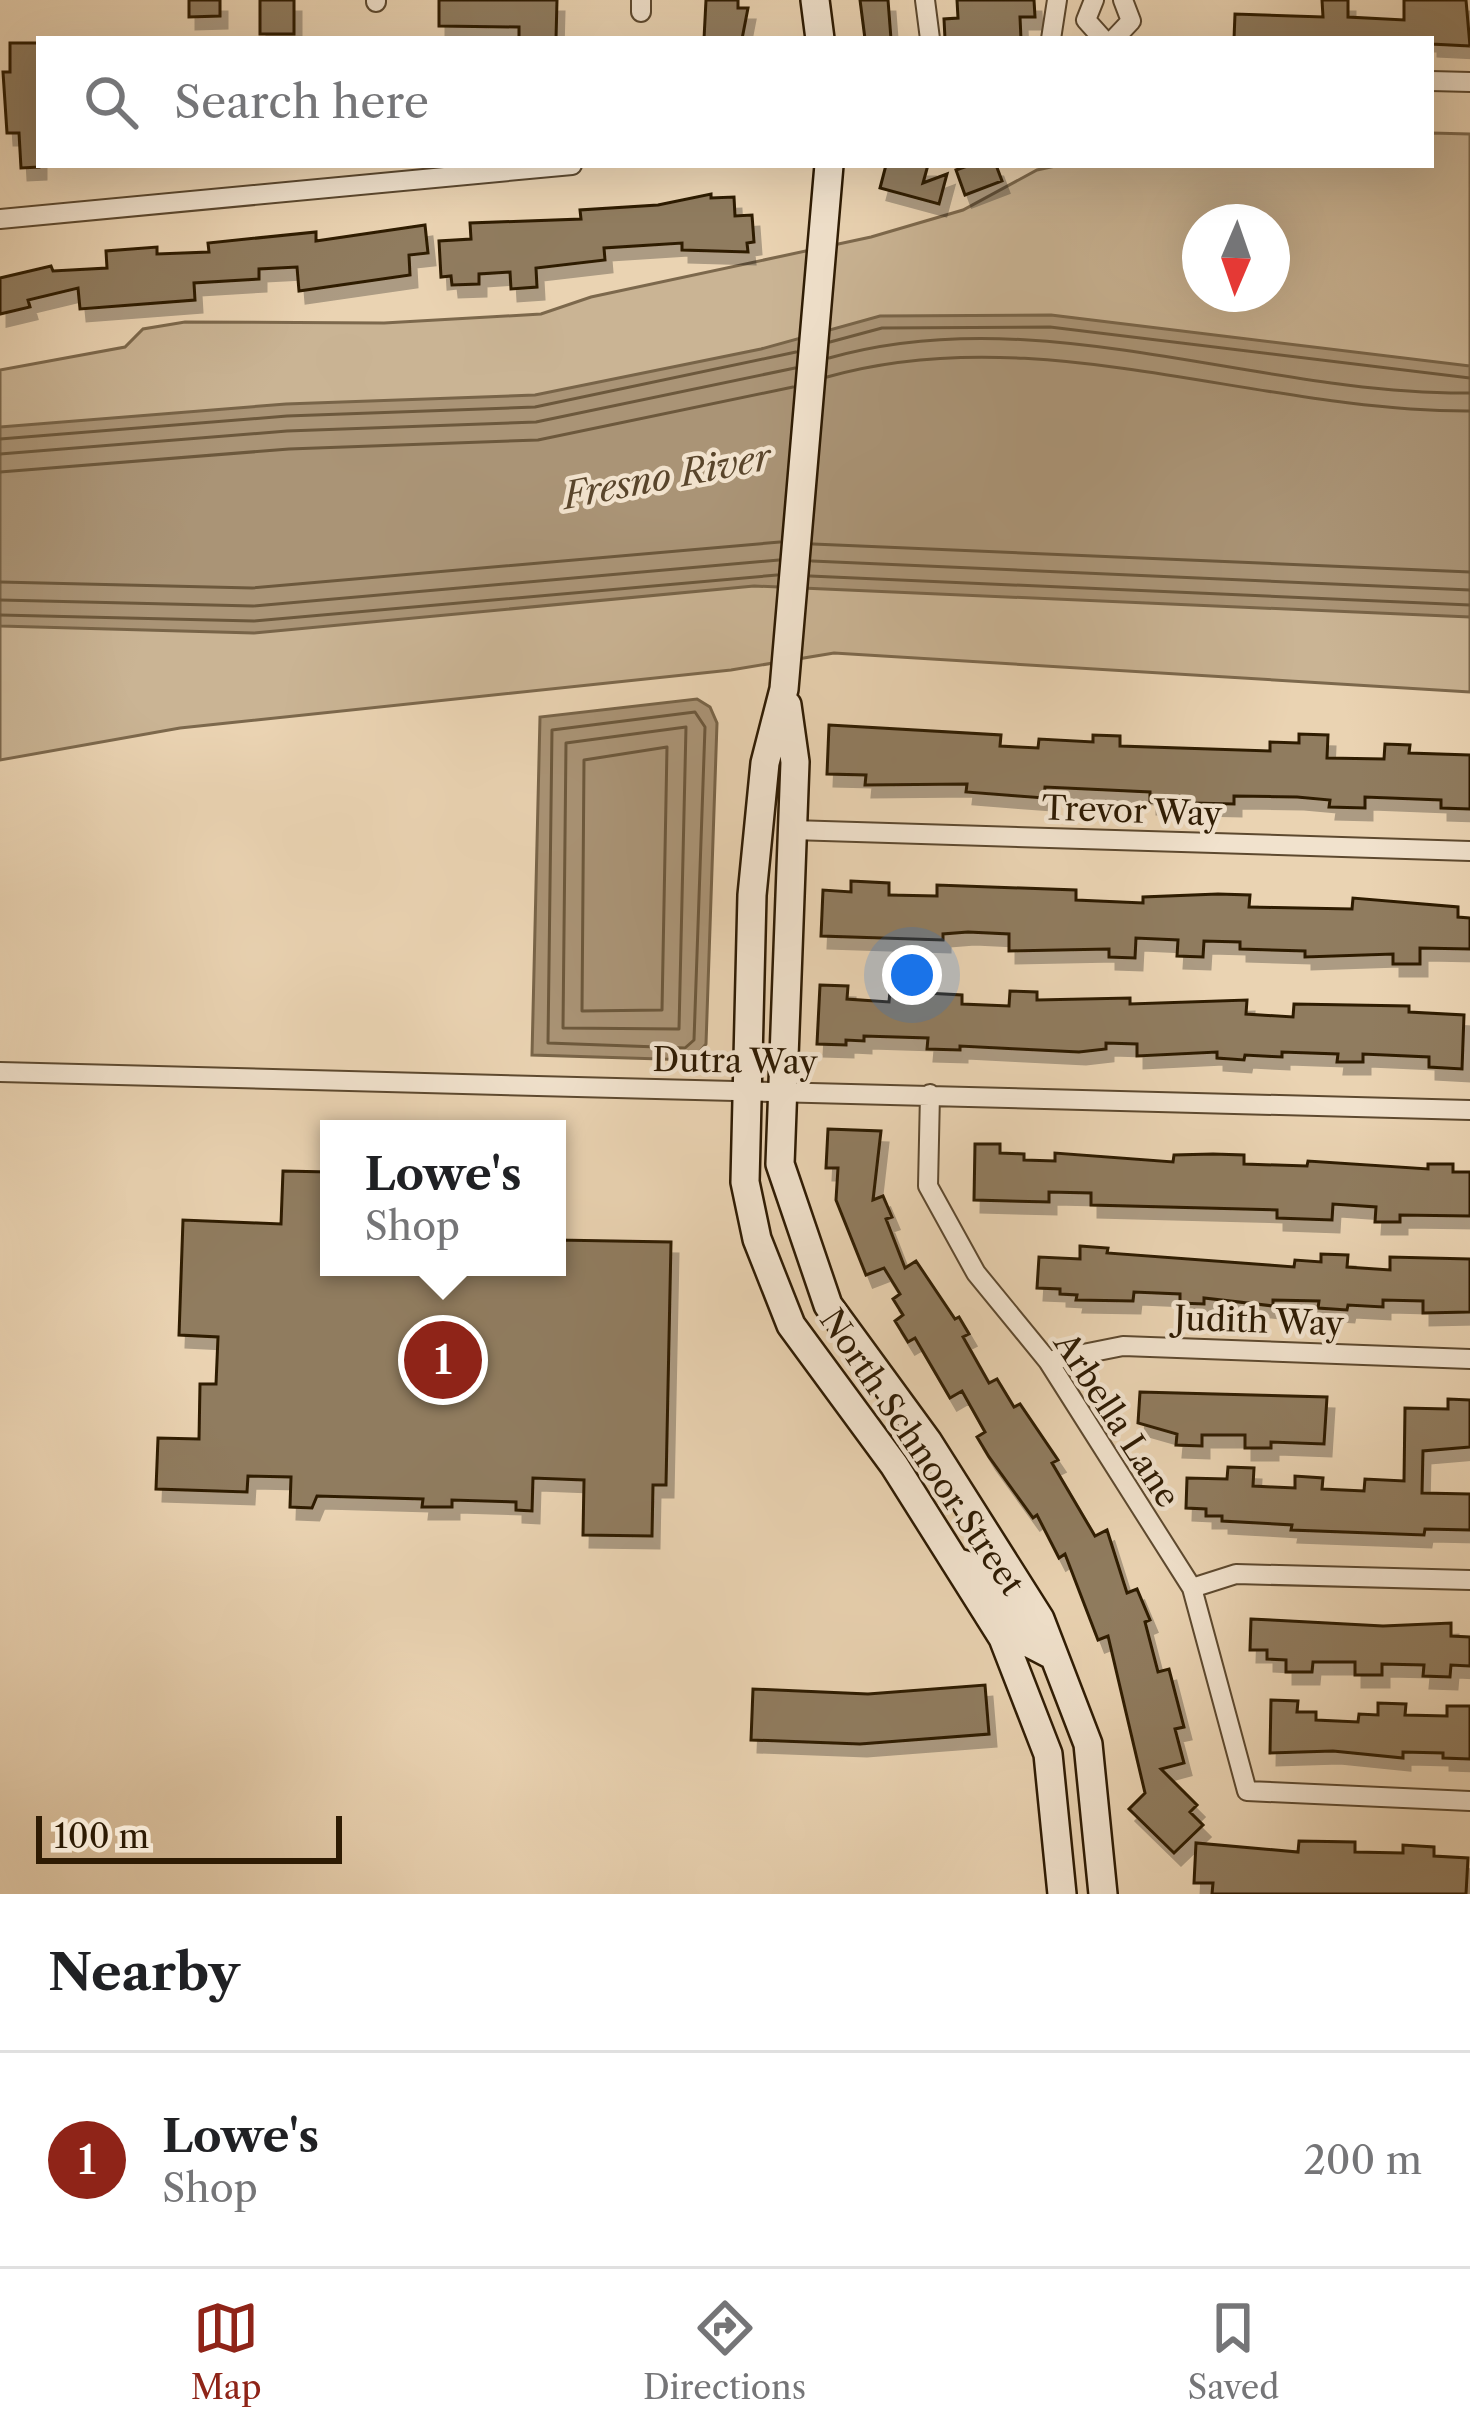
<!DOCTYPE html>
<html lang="en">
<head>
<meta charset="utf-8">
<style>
  body { margin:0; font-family:"Libre Caslon Text",serif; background:#f6f6f6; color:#202124 }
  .compass { position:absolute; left:1182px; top:204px; width:108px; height:108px; border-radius:50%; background:#fff; box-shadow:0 12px 48px #0002; rotate:182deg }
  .scale { position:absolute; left:36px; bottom:30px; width:306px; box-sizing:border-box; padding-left:12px; border:6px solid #2e1b03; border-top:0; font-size:33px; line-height:42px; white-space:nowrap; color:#2e1b03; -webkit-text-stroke:9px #f1e2cd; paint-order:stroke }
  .you { position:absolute; left:912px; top:975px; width:42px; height:42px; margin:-30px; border:9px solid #fff; border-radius:50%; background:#1a73e8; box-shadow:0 0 0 18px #1a73e833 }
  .badge { display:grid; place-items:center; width:78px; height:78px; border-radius:50%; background:#8f2418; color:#fff; font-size:39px; font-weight:700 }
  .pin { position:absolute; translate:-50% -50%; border:6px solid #fff; box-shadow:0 3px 12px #0006 }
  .popup { position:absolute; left:320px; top:1120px; width:246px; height:156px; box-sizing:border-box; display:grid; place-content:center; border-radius:0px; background:#fff; filter:drop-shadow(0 3px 9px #0005); font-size:39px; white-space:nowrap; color:#757577 }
  .popup b { font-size:45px; color:#202124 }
  .popup::after { content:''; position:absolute; left:50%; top:100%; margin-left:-24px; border:24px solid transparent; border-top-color:#fff }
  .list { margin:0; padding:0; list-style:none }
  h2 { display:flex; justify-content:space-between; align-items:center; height:156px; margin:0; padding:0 48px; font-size:51px }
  h2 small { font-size:39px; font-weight:400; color:#757577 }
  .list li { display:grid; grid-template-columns:78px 1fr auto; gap:36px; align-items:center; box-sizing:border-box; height:216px; padding:0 48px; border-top:3px solid #e0e0e0 }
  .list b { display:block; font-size:45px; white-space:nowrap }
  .list p { margin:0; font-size:39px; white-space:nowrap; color:#757577 }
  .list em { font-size:39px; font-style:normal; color:#757577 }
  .icon { flex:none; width:66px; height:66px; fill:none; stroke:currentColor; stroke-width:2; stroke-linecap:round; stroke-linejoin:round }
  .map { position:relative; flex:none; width:1470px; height:1894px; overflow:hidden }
  .search { position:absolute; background:#fff; box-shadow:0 12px 48px #0002; left:36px; right:36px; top:36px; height:132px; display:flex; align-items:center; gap:30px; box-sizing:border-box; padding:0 42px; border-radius:0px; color:#757577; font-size:45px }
  .sheet { height:372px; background:#fff }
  nav { display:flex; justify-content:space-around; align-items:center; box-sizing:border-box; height:168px; border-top:3px solid #e0e0e0; background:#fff; font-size:33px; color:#757577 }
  nav a { display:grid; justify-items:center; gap:6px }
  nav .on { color:#8f2418 }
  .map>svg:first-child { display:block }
  .green { fill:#cab494; stroke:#7c684c; stroke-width:3; fill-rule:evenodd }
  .water { fill:#aa9476; stroke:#786448; stroke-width:3 }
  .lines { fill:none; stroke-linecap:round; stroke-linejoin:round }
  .shore { stroke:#6c583c; stroke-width:3 }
  .building { fill:#907b5e; stroke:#2e1b03; stroke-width:3; filter:url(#shadow) }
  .street-casing { stroke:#5d492f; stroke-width:22 }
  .secondary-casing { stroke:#2e1b03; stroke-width:32 }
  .street { stroke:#f1e2cd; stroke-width:18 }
  .secondary { stroke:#f1e2cd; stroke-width:27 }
  .labels { text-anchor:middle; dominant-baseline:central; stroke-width:9; stroke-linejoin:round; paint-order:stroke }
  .street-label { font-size:33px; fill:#2e1b03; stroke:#f1e2cd }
  .water-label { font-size:36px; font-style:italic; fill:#59452b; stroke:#f1e2cd }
</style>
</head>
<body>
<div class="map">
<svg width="1470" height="1894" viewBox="0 0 1470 1894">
  <defs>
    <filter id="shadow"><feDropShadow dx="7" dy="12" stdDeviation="0" flood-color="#0004"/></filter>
  </defs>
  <rect width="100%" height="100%" fill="#ead3b2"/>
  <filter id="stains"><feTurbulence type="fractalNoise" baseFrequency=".00167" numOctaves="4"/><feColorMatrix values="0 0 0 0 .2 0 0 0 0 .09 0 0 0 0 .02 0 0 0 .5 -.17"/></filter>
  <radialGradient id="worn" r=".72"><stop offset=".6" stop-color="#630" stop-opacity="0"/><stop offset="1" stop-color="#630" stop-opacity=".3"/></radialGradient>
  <path class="green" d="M1431,133L1470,134V692L834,653L731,670L180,728L0,760V370L125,347L143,329L185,322L384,323L541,314L591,297L871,237L963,210L1037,170L1060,165H1431ZM1200,222H1272V294H1200Z"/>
  <path class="water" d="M1051,315L1470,366V617L754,586L254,633L0,626V427L286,404L535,395L761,349L880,316Z
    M697,699L710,707L717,723L706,1044L693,1060L532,1055L540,717Z"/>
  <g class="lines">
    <path class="shore" d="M830,342L882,328L1050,327L1470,378
      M829,358C1039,298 1258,395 1470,393
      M827,377C1038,317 1257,412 1470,411
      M0,439L287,416L535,407L796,352
      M0,454L287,431L536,422L795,368
      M0,472L289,449L538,440L793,387
      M813,544L1470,572
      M812,561L1470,590
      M810,576L1470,605
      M0,582L252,588L780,542
      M0,600L253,606L779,560
      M0,615L254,621L777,575
      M695,712L705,727L694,1040L685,1048L548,1043L552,730Z
      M686,727L679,1029L563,1028L566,743Z
      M667,747L662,1010L582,1011L584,760Z"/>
  </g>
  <path class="building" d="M189,0H220V16L189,17Z
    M260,0H294V34H260Z
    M439,0H557L556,39H519V27L439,26Z
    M706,0H738V8H748L742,39H704Z
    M860,0H888L891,39H865Z
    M957,0H1034L1035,17H1020L1021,39H945L944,19L958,18Z
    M1322,0H1348V17L1404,20V0H1466L1470,46L1431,44V39H1234L1235,14L1323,17Z
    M10,43H39V167L21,168L19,133H7L3,72H10Z
    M886,165H928L923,183L947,174L939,204L880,188Z
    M970,165H996L1002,181L965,195L956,170Z
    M711,194V198L734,197L735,216L752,215L754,242L747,243L748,252L682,250V243L604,248L605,260L536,268L537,287L511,289L510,272L479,274V284L452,285L451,276L441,277L439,241L471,239L470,223L581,219L580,210L658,205Z
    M425,225L428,253L409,255L410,275L299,291L297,267L259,269V279L194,283L195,300L80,309L78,288L28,300L30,307L0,314V278L51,266L53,271L107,268L106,251L157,247V254L209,252L208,243L316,232V241Z
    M829,725L1001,735L1000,746L1038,748L1039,739L1093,742V735L1120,736V746L1270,751V742L1299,743V734L1328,735L1327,758L1384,759L1385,744L1410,745L1409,753L1470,755V809L1441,808V800L1365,797V808L1329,807L1330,800L1297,797L1234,796V804L1150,802V792L1045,787L1044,798L966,792L967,784L865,785L866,775L827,774Z
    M851,881L889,883V895L937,896V885L1076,890V900L1143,903V897L1218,894L1250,895L1249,907L1352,909L1353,898L1458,907V917L1470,918V949L1420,948V964H1393V954L1305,957V951L1240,949V942L1204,941L1203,957L1177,956L1178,940L1136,938L1135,958L1109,957V949L1009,951V934L968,932L943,934V940L821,936L823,890L851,892Z
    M820,985L848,986L847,999L889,1002L890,991L962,995V1004L1009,1006L1010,991L1037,992V1000L1130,998V1004L1247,1000L1246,1014L1293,1017L1294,1004L1409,1006V1012L1464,1015L1462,1069L1429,1067V1057L1363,1054V1062H1337L1338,1054L1282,1052V1057L1245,1055L1244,1060L1217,1058V1052L1137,1056V1044L1106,1043V1049L1079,1052L960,1046V1050L927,1049L928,1038L864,1036V1041L846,1040V1045L817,1044Z
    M828,1129L881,1131L873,1200L883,1196L892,1217L886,1219L905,1268L916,1261L955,1319L959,1317L969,1334L963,1337L989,1383L997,1379L1014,1407L1020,1404L1058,1460L1052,1463L1095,1536L1107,1530L1127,1593L1137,1589L1150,1620L1145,1622L1158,1672L1169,1669L1184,1727L1175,1729L1184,1763L1161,1769L1197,1805L1190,1812L1203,1825L1174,1853L1129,1809L1145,1793L1108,1636L1098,1640L1065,1554L1059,1558L1037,1515L1033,1518L989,1457L977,1437L985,1432L962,1391L950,1398L915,1338L908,1342L895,1321L903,1315L893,1299L900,1294L884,1268L866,1275L836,1200L838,1168H826Z
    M975,1144H1000V1153L1024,1154V1160L1055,1161V1153L1173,1162L1174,1155L1213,1154L1244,1155V1164L1307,1166L1308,1161L1428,1169V1164H1453V1172H1470V1216L1400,1215V1222H1375L1376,1207L1333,1204L1332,1220L1277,1218V1210L1091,1205V1193L1049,1192V1202L974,1200Z
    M283,1171L329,1172V1267H557V1240L671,1242L666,1485H653L652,1536L583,1535L584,1480L533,1478L532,1511L516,1510V1502L452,1500V1507H422L423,1499L317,1496L312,1508L290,1507L291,1477L248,1476L247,1492L156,1489L158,1438L199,1439L200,1384H216L218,1337L179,1335L183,1220L281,1224Z
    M1080,1246L1108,1248L1107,1253L1294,1267L1295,1260L1321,1262V1254L1348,1255L1347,1267L1390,1270V1257L1470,1259V1312L1423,1313V1301L1383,1300V1307L1348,1305L1347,1310L1318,1308L1319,1301L1273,1300V1306L1204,1298V1304L1180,1303V1294L1134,1292L1133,1301L1076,1300L1077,1295L1060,1294V1289L1037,1288L1039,1257L1080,1259Z
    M1140,1392L1327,1397L1324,1444L1271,1442V1448H1245V1435H1202V1446L1176,1445L1177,1434L1138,1423Z
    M1448,1399L1470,1400V1447L1423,1451L1422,1493L1470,1494V1530L1425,1529L1424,1535L1291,1530L1292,1525L1222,1521V1516H1206V1509L1186,1508L1187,1478L1227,1479L1228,1467L1254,1468L1253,1486L1295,1488V1476L1323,1478L1322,1489L1364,1491L1365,1479L1404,1481L1405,1408L1448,1409Z
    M1251,1619L1383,1626L1451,1623V1636L1470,1637V1666L1451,1665L1450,1677L1423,1676L1424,1665L1382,1664V1675H1355V1662H1313L1312,1672H1286V1660L1267,1659V1650H1250Z
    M985,1685L989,1734L860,1744L751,1740L753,1689L868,1694Z
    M1271,1700L1298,1701L1297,1712H1316V1720L1358,1722L1359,1714L1378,1715V1703L1406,1704L1405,1715L1447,1716V1706H1470V1759L1443,1758V1753L1403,1752V1758L1333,1751L1270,1753Z
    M1299,1841L1355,1842V1852L1403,1853V1845L1434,1847V1856L1468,1858L1466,1894H1212L1213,1883H1194L1196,1843L1298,1852Z"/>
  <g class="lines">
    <defs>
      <path id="street" d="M925,0L930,39
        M1094,0L1086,20L1103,39
        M376,2V0
        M641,12V0
        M1051,39L1057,0
        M1114,39L1131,21L1123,0
        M1431,81L1470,82
        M0,219L572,165
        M792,830L1470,851
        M0,1072L1470,1110
        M930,1094L928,1186L976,1273L1048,1361L1192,1588L1247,1791L1470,1801
        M1048,1361L1123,1346L1470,1359
        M1192,1588L1236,1574L1470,1580"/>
      <path id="secondary" d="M815,0L820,39
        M829,165L784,689L765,763L752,895L745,1182L757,1239L791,1325L894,1465L1003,1638L1048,1754L1062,1894
        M787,705L795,762L780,1164L828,1305L928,1442L1040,1619L1088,1744L1103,1894
        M955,1562L990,1572L1029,1643L1054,1656"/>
    </defs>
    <use href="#street" class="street-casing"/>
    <use href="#secondary" class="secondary-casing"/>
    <use href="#street" class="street"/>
    <use href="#secondary" class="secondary"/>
  </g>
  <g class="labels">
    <g class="street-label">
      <text transform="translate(1132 811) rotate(2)">Trevor Way</text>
      <text transform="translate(735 1061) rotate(1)">Dutra Way</text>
      <text transform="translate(1259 1321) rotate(2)">Judith Way</text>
      <text transform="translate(1117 1420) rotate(57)">Arbella Lane</text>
      <text transform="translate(922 1452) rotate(56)">North Schnoor Street</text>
    </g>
    <g class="water-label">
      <text transform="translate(667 476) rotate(-11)">Fresno River</text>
    </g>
  </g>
  <rect width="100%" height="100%" filter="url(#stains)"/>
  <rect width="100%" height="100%" fill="url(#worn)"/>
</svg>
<svg class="compass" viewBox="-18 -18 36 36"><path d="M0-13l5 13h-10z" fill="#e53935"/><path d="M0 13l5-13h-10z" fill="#757577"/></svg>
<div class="scale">100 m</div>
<div class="you"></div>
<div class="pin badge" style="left:443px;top:1360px">1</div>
<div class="popup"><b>Lowe's</b>Shop</div>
<div class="search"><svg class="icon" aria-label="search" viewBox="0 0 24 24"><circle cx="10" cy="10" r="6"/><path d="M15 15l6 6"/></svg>Search here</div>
</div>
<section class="sheet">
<h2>Nearby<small></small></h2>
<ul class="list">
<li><span class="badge">1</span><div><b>Lowe's</b><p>Shop</p></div><em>200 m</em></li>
</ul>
</section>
<nav>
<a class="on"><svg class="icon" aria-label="map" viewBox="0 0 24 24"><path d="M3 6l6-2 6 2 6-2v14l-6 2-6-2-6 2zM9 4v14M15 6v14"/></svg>Map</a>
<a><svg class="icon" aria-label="directions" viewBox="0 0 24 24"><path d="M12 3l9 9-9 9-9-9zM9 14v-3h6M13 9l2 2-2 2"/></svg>Directions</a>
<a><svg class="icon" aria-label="saved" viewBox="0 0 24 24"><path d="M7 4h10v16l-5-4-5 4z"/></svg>Saved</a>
</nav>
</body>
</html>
